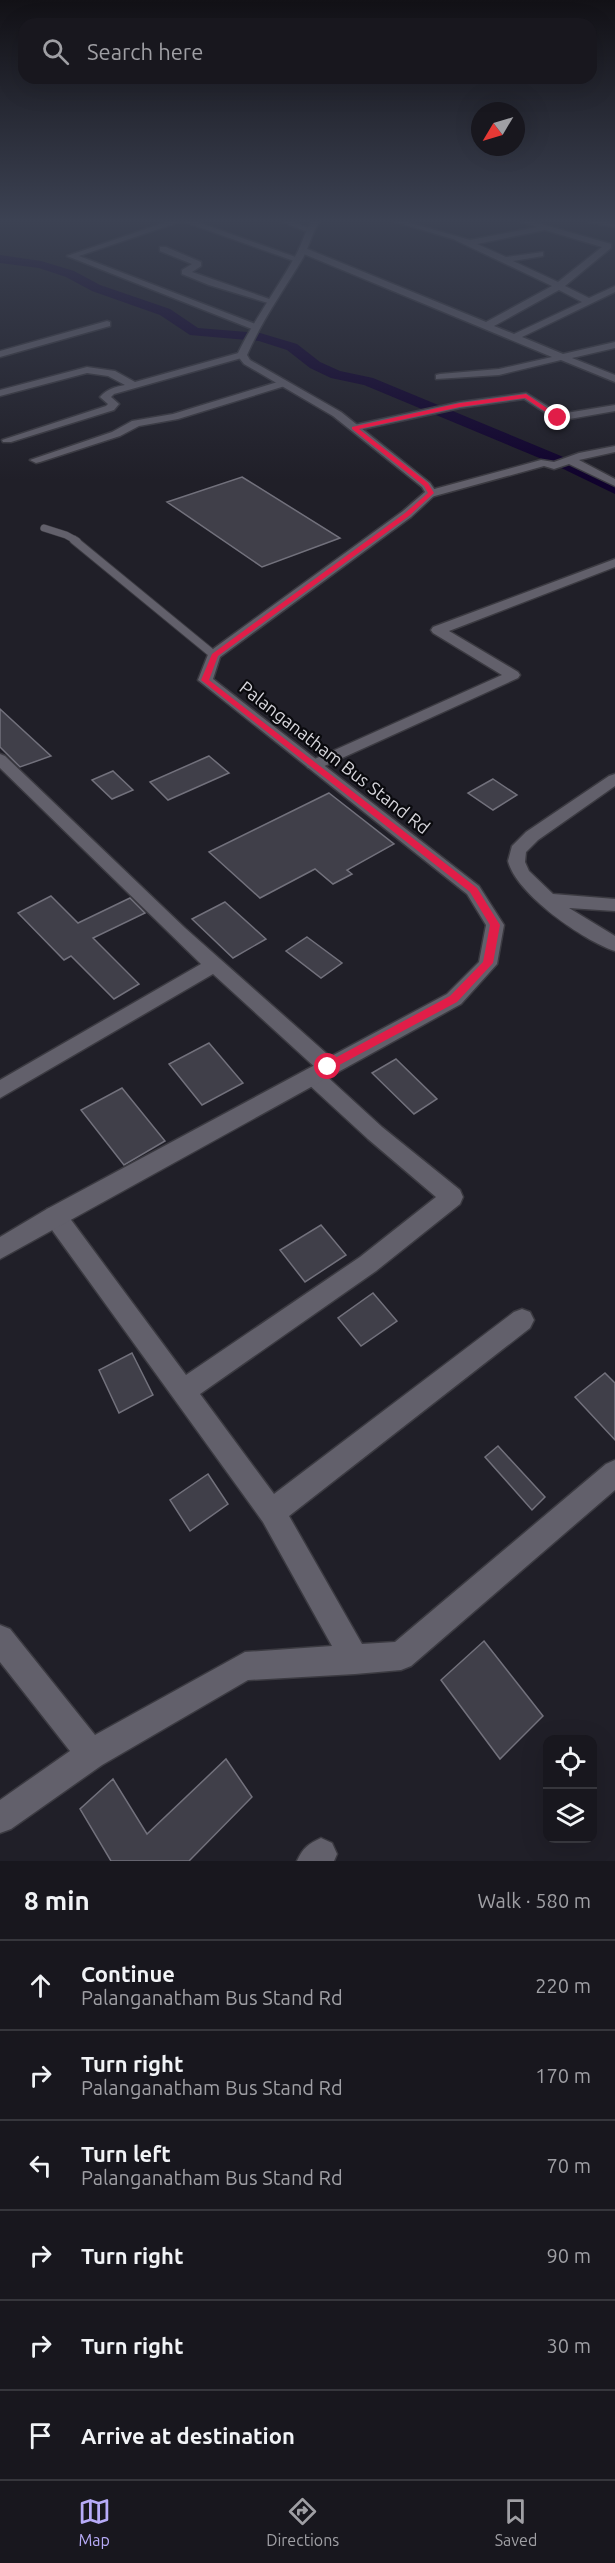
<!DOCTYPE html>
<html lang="en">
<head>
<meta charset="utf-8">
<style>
  body { margin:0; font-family:Ubuntu,sans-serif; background:#212027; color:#f1f3f6 }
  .controls { position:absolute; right:18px; bottom:18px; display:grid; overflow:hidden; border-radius:12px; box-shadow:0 6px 24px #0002 }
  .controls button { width:54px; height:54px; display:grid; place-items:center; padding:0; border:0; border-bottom:2px solid #36363c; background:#18171e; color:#f1f3f6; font:30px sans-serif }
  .compass { position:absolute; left:471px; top:102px; width:54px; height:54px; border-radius:50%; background:#18171e; box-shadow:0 6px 24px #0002; rotate:232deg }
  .stop { position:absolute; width:18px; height:18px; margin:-14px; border:4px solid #e11d48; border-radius:50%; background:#fff }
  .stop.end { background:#e11d48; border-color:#fff; box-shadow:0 2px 6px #0008 }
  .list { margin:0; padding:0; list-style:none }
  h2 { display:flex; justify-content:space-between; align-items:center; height:78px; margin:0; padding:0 24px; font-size:26px }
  h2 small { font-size:20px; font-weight:400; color:#9f9fa4 }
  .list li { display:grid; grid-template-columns:39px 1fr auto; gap:18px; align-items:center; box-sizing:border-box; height:90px; padding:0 24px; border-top:2px solid #36363c }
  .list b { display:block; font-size:22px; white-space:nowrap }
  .list p { margin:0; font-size:20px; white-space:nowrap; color:#9f9fa4 }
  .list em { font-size:20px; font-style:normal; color:#9f9fa4 }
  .icon { flex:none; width:33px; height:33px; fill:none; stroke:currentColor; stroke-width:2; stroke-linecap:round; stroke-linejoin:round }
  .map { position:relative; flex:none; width:615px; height:1861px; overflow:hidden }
  .search { position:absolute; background:#18171e; box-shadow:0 6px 24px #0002; left:18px; right:18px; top:18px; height:66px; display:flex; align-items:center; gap:15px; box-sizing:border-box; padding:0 21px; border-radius:18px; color:#9f9fa4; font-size:22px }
  .sheet { height:618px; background:#18171e }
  nav { display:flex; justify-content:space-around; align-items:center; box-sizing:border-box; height:84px; border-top:2px solid #36363c; background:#18171e; font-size:16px; color:#9f9fa4 }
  nav a { display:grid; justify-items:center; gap:3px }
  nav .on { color:#b7abf8 }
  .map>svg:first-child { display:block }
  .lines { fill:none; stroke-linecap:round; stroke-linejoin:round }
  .canal { fill:#10022d; fill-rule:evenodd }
  .building { fill:#403f49; stroke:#72717c; stroke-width:1.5 }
  .lane-far1-casing { stroke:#3b3a41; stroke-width:8 }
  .lane-casing { stroke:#3b3a41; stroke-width:10 }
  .street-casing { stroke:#3b3a41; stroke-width:3 }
  .secondary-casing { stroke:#3b3a41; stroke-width:3 }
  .lane-far1 { stroke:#62606b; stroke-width:7 }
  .lane { stroke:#62606b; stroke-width:8 }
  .street { fill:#62606b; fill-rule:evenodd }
  .secondary { fill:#62606b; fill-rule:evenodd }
  .route { fill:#e11d48 }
  .labels { text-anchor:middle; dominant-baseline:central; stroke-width:4.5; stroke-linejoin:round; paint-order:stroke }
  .street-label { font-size:18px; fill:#d5d4da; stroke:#0a0a0e }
</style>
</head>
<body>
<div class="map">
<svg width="615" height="1861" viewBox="0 0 615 1861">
  <rect width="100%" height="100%" fill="#201f28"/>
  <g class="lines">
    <path class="canal" d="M0,255L41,261L74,271L100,285L170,309L198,328L260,333L297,344L320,362L340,371L373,378L561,456L615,483V494L549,462L364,385L331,378L310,368L287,350L259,341L190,335L160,315L92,291L66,277L39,268L0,263Z"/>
  </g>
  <path class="building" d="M242,477L340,538L262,567L167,502Z
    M0,709L51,756L20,767L0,747Z
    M209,756L229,773L168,800L150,782Z
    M113,771L133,790L112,799L92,780Z
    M493,779L517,795L493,810L468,793Z
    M329,793L394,844L347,870L352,874L333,884L315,869L260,898L209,852Z
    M51,896L78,923L130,898L145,913L93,938L139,984L114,999L71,956L64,960L18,913Z
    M225,902L266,939L233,958L192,919Z
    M307,937L342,963L321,978L286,951Z
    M209,1043L243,1083L202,1105L169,1064Z
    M396,1059L437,1099L414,1114L372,1073Z
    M122,1088L165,1141L124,1165L81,1110Z
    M321,1225L346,1255L305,1282L280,1250Z
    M373,1293L397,1321L361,1346L338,1318Z
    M132,1353L153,1395L119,1413L99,1370Z
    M605,1373L615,1383V1440L575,1397Z
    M498,1446L545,1497L532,1510L485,1457Z
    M208,1474L228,1504L190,1531L170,1500Z
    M484,1641L543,1716L500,1759L441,1680Z
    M226,1759L252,1797L189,1861H111L80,1809L113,1779L147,1834Z"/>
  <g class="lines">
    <defs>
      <path id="lane-far1" d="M44,528L66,535L77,541"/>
      <path id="lane" d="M74,540L214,655"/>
      <path id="street" d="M172,220H192L301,259L294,261L182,221L79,256L258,325V329H252L67,256Z
        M278,220H288L312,229L305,231Z
        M389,220H400L470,240L537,227L516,220H527L611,244V248L565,286L589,298L615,286V292L522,337L563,354L615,342V348L572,358L615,375V382L561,360L499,375L436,379V375L440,374L499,369L552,357L299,252V248H305L486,322L552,286L453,239ZM545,230L602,247L558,282L513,261L543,256V252L506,257L477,244ZM559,290L582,302L514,334L494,326Z
        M587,220L615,223V227L588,222Z
        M160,247H166L201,262V266L192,272L275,301L268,303L209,285L182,274V270L192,264L160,251Z
        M107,321L110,322V326L0,357V351Z
        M242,352L247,355L245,357L114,394L111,397L119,404L114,410L11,442H3L2,440L106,406L108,404L100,397C107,389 115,387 125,385L108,376L87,373L0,396V390L87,367L115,371L135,382Z
        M284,380L289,383L288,385L178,419L139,426L120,436L40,462L36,463L30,460L112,432L132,421L173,414Z
        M526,393L560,414L615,405V411L558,421L524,399L460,408L354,431L349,428L354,425L460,402Z
        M615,446V452L579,460L615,479V486L569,464L554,469L544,466L431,497L425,493L427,491L541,460L554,462L579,453Z
        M615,559V567L449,631L518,672L520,675L518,678L320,768H308L306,765L308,762L502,675L433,633L431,630L433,627Z
        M0,754L5,756L185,928L335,1061L338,1067L335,1073L328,1075L323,1073L382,1127L460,1190L463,1197L460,1204L376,1271L200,1394L274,1494L514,1312L522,1309L530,1312L534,1320L530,1328L289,1516L362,1644L395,1642L606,1464L615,1460V1490L411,1666L401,1670L355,1674L248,1680L102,1765L11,1829L0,1833V1800L70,1751L0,1662V1625L10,1629L95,1735L245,1652L332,1646L263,1522L47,1223L44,1216L47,1209L55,1206L63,1209L186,1375L360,1257L436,1197L368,1139L306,1082L303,1076L306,1070L313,1068L318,1070L213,974L0,1098V1080L201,964L0,768Z
        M615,774V786L538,840L526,852L525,862L529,871L553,894L615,899V911L569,908L615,936V951C584,941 516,894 508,861L512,846L526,832L609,776Z
        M321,1838L332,1843L337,1854L334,1861H297C303,1848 308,1844 321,1838Z"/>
      <path id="secondary" d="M313,220H321C312,231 310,245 303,258C284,290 262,320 247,355L250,360L341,412L430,483L437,493L411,517L220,657L213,679L479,886L504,925L497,964L461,1004L0,1259V1237L47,1209L447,994L479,962L486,925L467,894L198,680L209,652L403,511L425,492L422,487L333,416L244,364L237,355C254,319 278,288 297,253C303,242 305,230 313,220Z"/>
    </defs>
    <use href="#lane-far1" class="lane-far1-casing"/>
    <use href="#lane" class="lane-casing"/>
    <use href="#street" class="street-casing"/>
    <use href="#secondary" class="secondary-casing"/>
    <use href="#lane-far1" class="lane-far1"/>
    <use href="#lane" class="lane"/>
    <use href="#street" class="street"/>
    <use href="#secondary" class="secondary"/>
  </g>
  <linearGradient id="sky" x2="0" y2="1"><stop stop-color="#121116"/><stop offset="0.46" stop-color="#3c4253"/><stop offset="1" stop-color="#3c4253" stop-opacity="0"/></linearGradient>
  <rect width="615" height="480" fill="url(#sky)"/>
  <path class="route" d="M526,394L560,417V419H556L525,398L460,407L359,429L428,483L434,493L409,516L218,656L209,680L477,888L500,925L493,963L457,1002L328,1071L324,1070V1064L450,996L483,962L490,925L470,892L201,680L212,654L405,513L428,493L424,486L352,429V427L460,403Z"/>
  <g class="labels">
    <g class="street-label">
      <text transform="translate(335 757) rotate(38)">Palanganatham Bus Stand Rd</text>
    </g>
  </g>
</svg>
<div class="controls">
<button><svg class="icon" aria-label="locate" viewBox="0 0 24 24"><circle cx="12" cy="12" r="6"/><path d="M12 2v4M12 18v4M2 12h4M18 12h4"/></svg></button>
<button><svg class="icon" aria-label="layers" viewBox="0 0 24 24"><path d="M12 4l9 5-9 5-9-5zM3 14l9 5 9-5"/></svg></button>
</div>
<svg class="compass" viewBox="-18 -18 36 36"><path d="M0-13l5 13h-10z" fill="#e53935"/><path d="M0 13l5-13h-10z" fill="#9f9fa4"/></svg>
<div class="stop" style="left:328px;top:1067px"></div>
<div class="stop end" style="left:558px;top:418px"></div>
<div class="search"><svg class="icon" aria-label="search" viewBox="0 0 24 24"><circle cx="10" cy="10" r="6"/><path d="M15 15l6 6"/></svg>Search here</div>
</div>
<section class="sheet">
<h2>8 min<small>Walk · 580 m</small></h2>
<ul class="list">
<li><svg class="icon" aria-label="ahead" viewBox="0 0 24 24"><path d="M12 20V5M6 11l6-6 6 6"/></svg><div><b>Continue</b><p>Palanganatham Bus Stand Rd</p></div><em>220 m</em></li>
<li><svg class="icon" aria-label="right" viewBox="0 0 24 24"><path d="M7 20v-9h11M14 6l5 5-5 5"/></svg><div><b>Turn right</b><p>Palanganatham Bus Stand Rd</p></div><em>170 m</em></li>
<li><svg class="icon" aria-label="left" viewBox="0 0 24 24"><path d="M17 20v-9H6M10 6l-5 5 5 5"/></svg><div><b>Turn left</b><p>Palanganatham Bus Stand Rd</p></div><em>70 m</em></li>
<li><svg class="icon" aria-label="right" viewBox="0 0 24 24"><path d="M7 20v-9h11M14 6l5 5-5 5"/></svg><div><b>Turn right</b></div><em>90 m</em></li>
<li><svg class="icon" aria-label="right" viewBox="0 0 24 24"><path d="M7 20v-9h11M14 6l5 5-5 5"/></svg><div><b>Turn right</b></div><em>30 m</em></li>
<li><svg class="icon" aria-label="arrive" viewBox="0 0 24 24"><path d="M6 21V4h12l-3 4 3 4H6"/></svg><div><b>Arrive at destination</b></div></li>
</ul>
</section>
<nav>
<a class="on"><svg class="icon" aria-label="map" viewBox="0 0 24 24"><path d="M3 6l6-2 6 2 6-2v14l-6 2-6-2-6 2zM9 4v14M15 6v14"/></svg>Map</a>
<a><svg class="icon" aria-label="directions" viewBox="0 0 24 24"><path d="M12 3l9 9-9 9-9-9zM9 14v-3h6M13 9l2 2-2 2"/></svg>Directions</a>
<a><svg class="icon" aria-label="saved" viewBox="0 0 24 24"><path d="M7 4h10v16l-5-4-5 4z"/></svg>Saved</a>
</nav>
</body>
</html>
